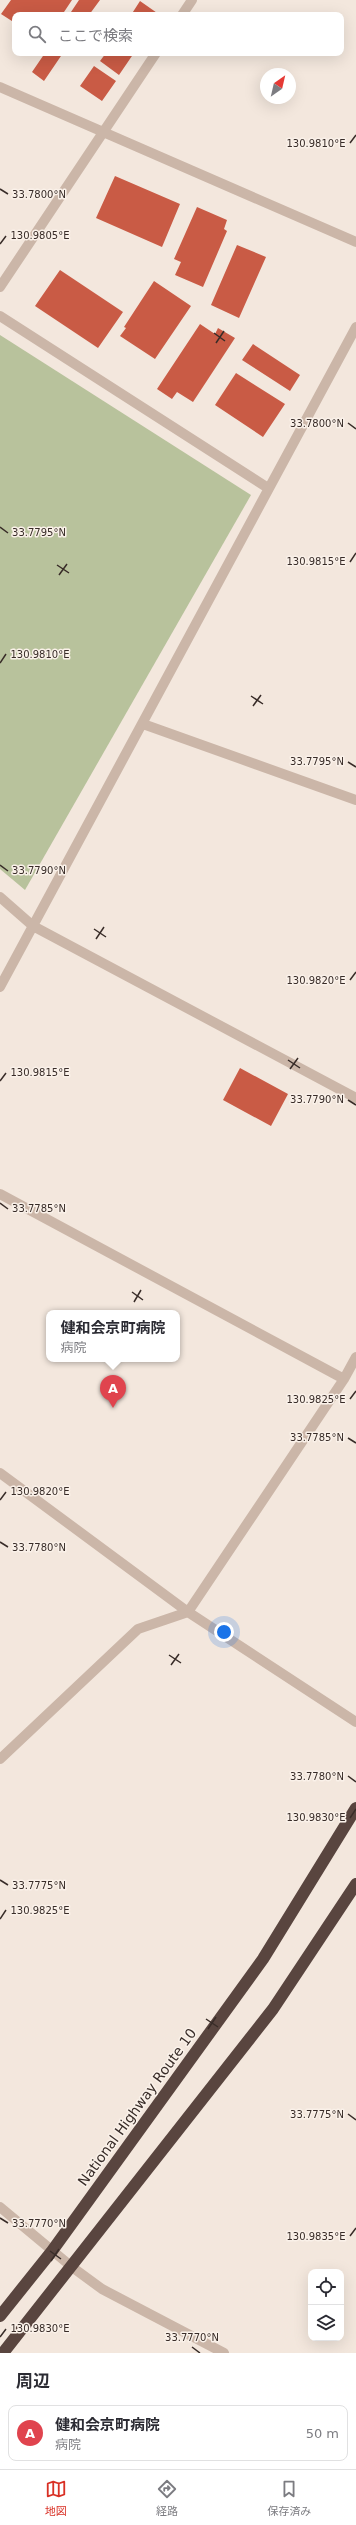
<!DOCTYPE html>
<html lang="ja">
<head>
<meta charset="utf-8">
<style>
  body { margin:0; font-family:"DejaVu Sans","Noto Sans JP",sans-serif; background:#f7f7f7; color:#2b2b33 }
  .controls { position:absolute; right:12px; bottom:12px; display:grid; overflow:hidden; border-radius:8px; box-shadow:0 4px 16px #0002 }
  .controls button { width:36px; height:36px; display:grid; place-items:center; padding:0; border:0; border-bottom:1px solid #e1e1e2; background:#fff; color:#2b2b33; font:20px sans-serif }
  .compass { position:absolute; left:260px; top:68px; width:36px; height:36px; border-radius:50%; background:#fff; box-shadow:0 4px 16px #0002; rotate:34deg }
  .you { position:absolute; left:224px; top:1632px; width:14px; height:14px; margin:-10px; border:3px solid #fff; border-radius:50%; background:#1a73e8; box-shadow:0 0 0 6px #1a73e833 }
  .badge { display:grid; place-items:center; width:26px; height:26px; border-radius:50%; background:#d93025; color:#fff; font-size:13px; font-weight:700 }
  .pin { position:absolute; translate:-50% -33px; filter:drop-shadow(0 1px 2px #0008) }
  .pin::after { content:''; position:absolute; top:21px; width:14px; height:12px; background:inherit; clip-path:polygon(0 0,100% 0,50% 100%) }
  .popup { position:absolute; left:46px; top:1310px; width:134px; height:52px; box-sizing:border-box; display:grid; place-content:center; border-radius:8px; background:#fff; filter:drop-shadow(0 1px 3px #0005); font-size:13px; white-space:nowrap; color:#7c7c81 }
  .popup b { font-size:15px; color:#2b2b33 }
  .popup::after { content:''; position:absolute; left:50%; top:100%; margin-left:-8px; border:8px solid transparent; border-top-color:#fff }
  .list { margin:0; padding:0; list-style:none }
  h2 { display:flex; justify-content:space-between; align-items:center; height:52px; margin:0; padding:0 16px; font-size:17px }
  h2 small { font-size:13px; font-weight:400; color:#7c7c81 }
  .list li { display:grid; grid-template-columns:26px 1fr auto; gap:12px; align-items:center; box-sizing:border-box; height:56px; margin:0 8px 8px; padding:0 8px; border:1px solid #e1e1e2; border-radius:8px }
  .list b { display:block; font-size:15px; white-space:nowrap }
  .list p { margin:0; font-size:13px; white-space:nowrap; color:#7c7c81 }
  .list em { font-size:13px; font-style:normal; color:#7c7c81 }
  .icon { flex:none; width:22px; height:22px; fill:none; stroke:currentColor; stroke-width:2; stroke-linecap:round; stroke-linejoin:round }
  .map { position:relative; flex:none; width:356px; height:2353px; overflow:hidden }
  .search { position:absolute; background:#fff; box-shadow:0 4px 16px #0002; left:12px; right:12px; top:12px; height:44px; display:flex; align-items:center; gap:10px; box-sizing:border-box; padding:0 14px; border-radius:8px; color:#7c7c81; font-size:15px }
  .sheet { height:116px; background:#fff }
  nav { display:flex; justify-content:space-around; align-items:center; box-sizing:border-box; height:56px; border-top:1px solid #e1e1e2; background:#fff; font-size:11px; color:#7c7c81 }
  nav a { display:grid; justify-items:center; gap:2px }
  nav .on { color:#d93025 }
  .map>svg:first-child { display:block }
  .green { fill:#b8c29c }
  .building { fill:#c95b45 }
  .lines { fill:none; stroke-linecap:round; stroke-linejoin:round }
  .minor { stroke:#cbb6a8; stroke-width:10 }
  .highway { stroke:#59453f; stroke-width:12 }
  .ticks { fill:none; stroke:#382c28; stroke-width:1.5 }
  .labels { text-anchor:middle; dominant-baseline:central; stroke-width:3; stroke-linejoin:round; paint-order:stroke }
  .street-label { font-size:14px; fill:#382c28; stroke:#faf1e9 }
  .ticks-label { font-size:10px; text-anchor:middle; fill:#382c28; stroke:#faf1e9; stroke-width:3; stroke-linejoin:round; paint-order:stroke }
</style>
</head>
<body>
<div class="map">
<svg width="356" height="2353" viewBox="0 0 356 2353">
  <rect width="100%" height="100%" fill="#f3e7dd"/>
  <path class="green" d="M0,335L251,495L25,890L0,869Z"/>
  <path class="building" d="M11,0H72L62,15H15V23L1,14Z
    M79,0H100L89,15H69Z
    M140,1L160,15H131Z
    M45,53H63L44,81L32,72Z
    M106,53H134L119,75L100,61Z
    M94,66L116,81L102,101L80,86Z
    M115,176L180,204L162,247L96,218Z
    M197,207L227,220L224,229L227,231L203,287L175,275L181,262L174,259Z
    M237,245L266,257L239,318L211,305Z
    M60,270L123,312L98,348L35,306Z
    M154,281L191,306L155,359L120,336L126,328L124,327Z
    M200,324L215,334L218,328L235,338L193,402L177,392L172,399L157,389Z
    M253,344L300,375L290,391L242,360Z
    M236,373L285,404L263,437L215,405Z
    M240,1068L288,1094L271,1126L223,1100Z"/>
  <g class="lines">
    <path class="minor" d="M182,15L192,0
      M0,87L356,242
      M0,287L156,53
      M0,316L268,488
      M143,724L356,800
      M0,897L33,926L356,1098
      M0,987L356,327
      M0,1194L344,1379
      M0,1473L188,1612L356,1722
      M0,1759L138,1629L188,1612L344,1379L356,1357
      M0,2207L72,2267L102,2289L224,2353"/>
    <path class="highway" d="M0,2316L52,2251L263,1959L356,1808
      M3,2353L273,2009L356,1884"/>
  </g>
  <path class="ticks" d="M350,143L356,135M0,189L8,194M0,244L6,236M214,333L225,341M216,343L224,331M348,423L356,429M0,527L8,533M350,562L356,553M57,565L69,573M59,575L67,564M0,663L6,654M251,696L263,704M253,706L261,695M348,762L356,767M0,865L8,871M94,929L106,937M96,939L104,927M350,980L356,972M288,1060L300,1068M290,1069L298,1058M0,1081L6,1073M348,1100L356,1105M0,1203L8,1209M132,1292L143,1300M134,1302L141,1290M350,1399L356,1391M348,1438L356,1443M0,1500L6,1492M0,1542L8,1547M169,1655L181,1663M171,1665L179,1654M348,1776L356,1782M350,1818L356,1809M0,1880L8,1885M0,1919L6,1910M206,2019L218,2027M208,2029L216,2017M348,2114L356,2120M0,2218L8,2223M350,2236L356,2228M50,2251L61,2259M51,2261L59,2249M0,2337L6,2329M192,2347L200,2353"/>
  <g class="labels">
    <g class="street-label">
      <text transform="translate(137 2107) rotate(-54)">National Highway Route 10</text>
    </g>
  </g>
  <g class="ticks-label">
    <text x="316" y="147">130.9810°E</text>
    <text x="39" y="198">33.7800°N</text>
    <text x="40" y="239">130.9805°E</text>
    <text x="317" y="427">33.7800°N</text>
    <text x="39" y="536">33.7795°N</text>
    <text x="316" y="565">130.9815°E</text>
    <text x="40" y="658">130.9810°E</text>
    <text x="317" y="765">33.7795°N</text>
    <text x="39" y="874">33.7790°N</text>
    <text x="316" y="984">130.9820°E</text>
    <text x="40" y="1076">130.9815°E</text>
    <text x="317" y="1103">33.7790°N</text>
    <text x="39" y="1212">33.7785°N</text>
    <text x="316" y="1403">130.9825°E</text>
    <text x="317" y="1441">33.7785°N</text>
    <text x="40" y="1495">130.9820°E</text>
    <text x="39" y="1551">33.7780°N</text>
    <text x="317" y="1780">33.7780°N</text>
    <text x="316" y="1821">130.9830°E</text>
    <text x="39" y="1889">33.7775°N</text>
    <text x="40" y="1914">130.9825°E</text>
    <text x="317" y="2118">33.7775°N</text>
    <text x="39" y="2227">33.7770°N</text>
    <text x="316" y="2240">130.9835°E</text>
    <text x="40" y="2332">130.9830°E</text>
    <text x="192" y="2341">33.7770°N</text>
  </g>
</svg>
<div class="controls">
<button><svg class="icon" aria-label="locate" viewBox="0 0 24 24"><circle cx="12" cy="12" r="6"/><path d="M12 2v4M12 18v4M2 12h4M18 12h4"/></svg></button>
<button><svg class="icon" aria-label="layers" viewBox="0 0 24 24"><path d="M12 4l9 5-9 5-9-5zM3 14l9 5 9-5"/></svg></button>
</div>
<svg class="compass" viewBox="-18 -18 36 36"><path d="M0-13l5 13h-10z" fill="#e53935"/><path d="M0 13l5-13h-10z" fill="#7c7c81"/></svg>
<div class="you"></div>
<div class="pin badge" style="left:113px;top:1408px;background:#e0444e">A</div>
<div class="popup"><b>健和会京町病院</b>病院</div>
<div class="search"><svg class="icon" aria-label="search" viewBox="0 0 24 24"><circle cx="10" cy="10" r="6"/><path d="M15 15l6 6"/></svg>ここで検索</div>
</div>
<section class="sheet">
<h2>周辺<small></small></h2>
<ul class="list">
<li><span class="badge" style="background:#e0444e">A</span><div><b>健和会京町病院</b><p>病院</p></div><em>50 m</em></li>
</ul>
</section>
<nav>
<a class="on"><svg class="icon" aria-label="map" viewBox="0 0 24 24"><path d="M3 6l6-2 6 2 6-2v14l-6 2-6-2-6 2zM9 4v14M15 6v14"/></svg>地図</a>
<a><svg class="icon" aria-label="directions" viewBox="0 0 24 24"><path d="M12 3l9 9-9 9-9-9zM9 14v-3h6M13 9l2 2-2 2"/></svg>経路</a>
<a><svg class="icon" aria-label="saved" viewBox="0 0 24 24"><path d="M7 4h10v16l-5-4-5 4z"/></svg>保存済み</a>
</nav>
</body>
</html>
